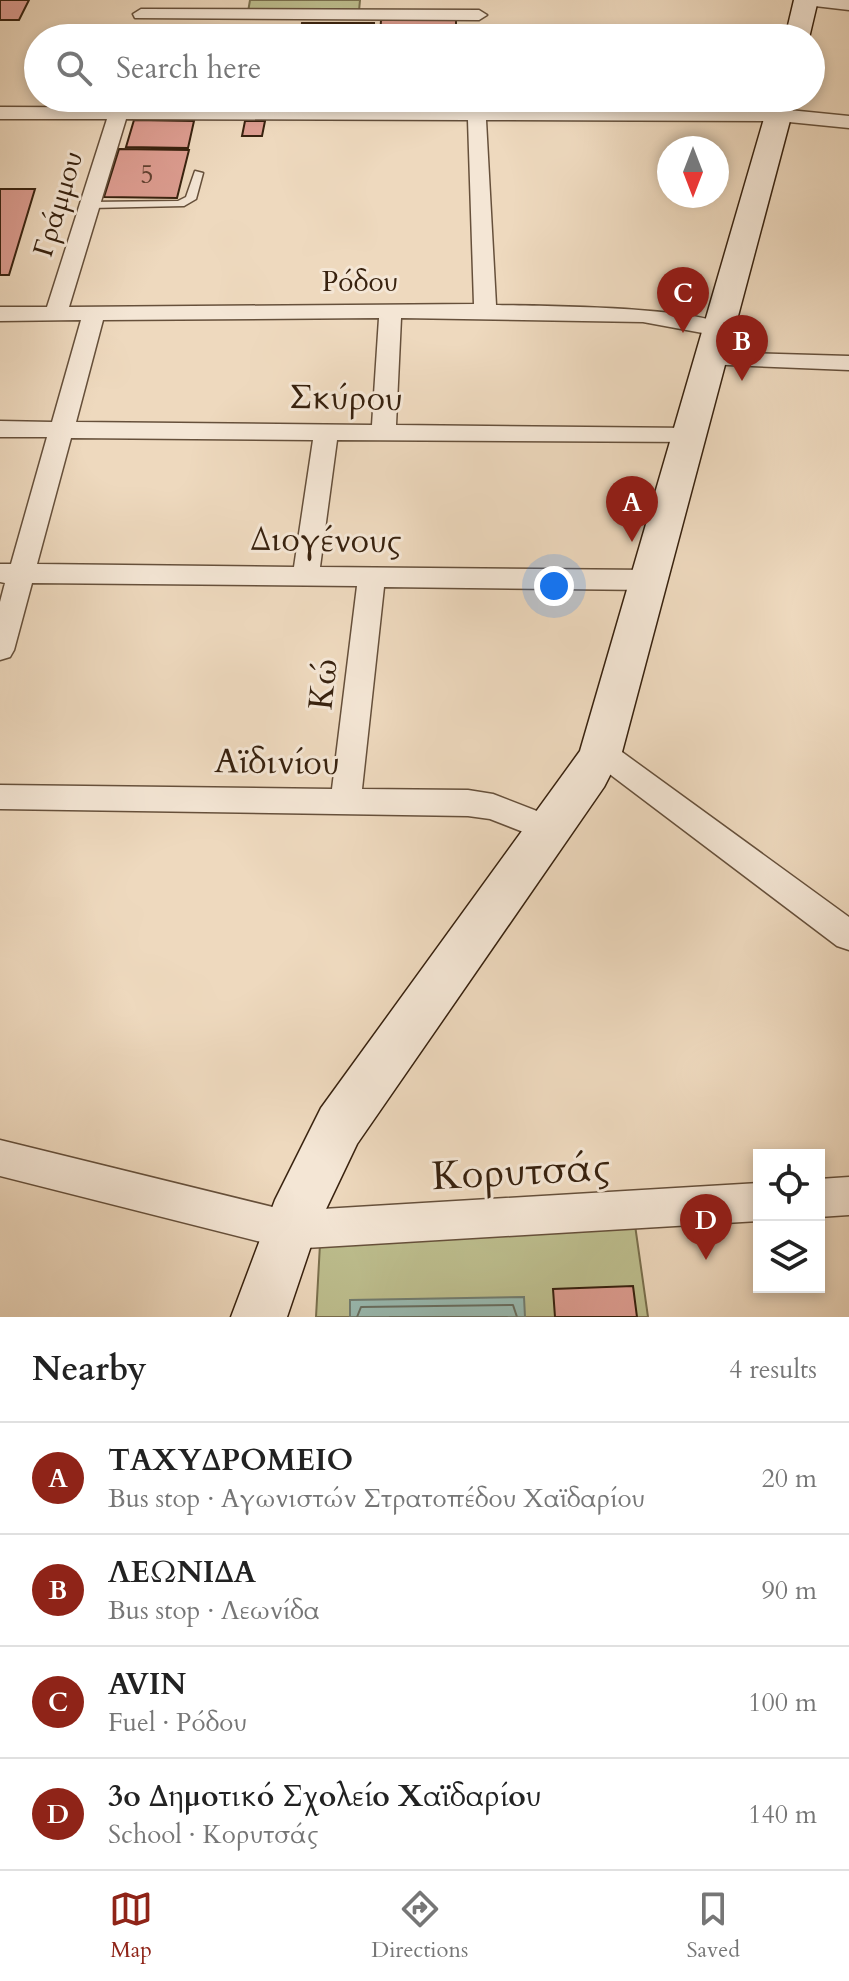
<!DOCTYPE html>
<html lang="en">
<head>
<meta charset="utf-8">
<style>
  body { margin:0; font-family:Cardo,serif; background:#f2f2f2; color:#222 }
  .controls { position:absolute; right:24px; bottom:24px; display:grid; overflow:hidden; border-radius:0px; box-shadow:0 4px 12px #0003 }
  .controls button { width:72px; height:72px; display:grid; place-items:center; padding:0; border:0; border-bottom:2px solid #e0e0e0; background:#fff; color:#222; font:40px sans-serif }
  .compass { position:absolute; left:657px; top:136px; width:72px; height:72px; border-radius:50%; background:#fff; box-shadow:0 4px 12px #0003; rotate:180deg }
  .you { position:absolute; left:554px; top:586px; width:28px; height:28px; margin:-20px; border:6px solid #fff; border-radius:50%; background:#1a73e8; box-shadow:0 0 0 12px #1a73e833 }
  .badge { display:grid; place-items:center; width:52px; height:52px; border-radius:50%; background:#8f2418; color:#fff; font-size:26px; font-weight:700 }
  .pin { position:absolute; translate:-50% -66px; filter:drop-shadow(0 2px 4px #0008) }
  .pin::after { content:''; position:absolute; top:42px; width:28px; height:24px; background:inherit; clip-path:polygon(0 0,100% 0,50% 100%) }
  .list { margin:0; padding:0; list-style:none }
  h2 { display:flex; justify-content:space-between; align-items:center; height:104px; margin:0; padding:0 32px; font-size:34px }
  h2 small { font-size:26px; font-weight:400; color:#767676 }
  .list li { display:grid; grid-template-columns:52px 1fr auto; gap:24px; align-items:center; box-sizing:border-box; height:112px; padding:0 32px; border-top:2px solid #e0e0e0 }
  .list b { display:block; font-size:30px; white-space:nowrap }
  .list p { margin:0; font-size:26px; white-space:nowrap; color:#767676 }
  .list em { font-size:26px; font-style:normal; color:#767676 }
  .icon { flex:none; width:44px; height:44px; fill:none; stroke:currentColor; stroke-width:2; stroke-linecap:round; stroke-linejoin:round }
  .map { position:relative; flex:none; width:849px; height:1317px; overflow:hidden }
  .search { position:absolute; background:#fff; box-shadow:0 4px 12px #0003; left:24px; right:24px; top:24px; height:88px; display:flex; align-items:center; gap:20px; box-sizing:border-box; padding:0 28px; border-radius:44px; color:#767676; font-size:30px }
  .sheet { height:552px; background:#fff }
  nav { display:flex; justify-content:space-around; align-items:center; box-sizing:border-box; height:112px; border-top:2px solid #e0e0e0; background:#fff; font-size:22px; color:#767676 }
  nav a { display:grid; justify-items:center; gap:4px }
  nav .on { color:#8f2418 }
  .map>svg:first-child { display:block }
  .green { fill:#bdbe8e; stroke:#7a704e; stroke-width:2 }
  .water { fill:#99bab1; stroke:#727d70; stroke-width:2 }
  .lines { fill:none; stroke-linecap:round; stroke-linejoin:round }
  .shore { stroke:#686e60; stroke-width:2 }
  .building { fill:#dd9d91; stroke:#38220f; stroke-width:2 }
  .lane-casing { stroke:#66503b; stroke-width:3 }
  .street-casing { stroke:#66503b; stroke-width:3 }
  .secondary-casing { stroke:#38220f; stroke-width:3 }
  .lane { fill:#f4e6d5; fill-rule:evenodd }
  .street { fill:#f4e6d5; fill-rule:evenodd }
  .secondary { fill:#f4e6d5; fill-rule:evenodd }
  .labels { text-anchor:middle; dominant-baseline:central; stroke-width:6; stroke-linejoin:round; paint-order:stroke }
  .far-number-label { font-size:26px; fill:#614130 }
  .far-street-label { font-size:28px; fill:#38220f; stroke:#f4e6d5 }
  .street-label { font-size:34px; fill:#38220f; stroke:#f4e6d5 }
  .near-street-label { font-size:40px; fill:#38220f; stroke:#f4e6d5 }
</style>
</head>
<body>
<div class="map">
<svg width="849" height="1317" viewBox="0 0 849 1317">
  <rect width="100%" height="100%" fill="#eed9be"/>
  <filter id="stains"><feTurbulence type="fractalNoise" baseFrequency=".0025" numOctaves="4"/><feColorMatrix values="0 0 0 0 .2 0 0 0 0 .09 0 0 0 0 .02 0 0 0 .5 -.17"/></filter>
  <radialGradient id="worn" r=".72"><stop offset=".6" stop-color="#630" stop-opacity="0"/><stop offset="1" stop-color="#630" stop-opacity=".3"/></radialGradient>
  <path class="green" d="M250,0H360L359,11L248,12Z
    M635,1225L648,1317H316L320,1244Z"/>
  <path class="water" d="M524,1297L525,1317H350V1300Z"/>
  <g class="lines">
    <path class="shore" d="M357,1317L361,1307L513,1305L517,1317
      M390,1317H507"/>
  </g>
  <path class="building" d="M0,0H29L19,20H0Z
    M381,20H456V37H380Z
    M302,23H374V37H300Z
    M134,120L194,121L188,148L126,147Z
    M245,121H265L262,136H242Z
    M119,149L189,150L177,198L104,197Z
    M0,189H35L9,275H0Z
    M633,1286L637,1317H555L553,1289Z"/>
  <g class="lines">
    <defs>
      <path id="lane" d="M289,98H299L296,114L291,117L286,114Z
        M379,98H389L387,114L382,117L377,114Z
        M557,98H567L566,117L558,115Z
        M195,171L203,173L196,199L184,206L90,208L85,205L90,202L178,201L186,197Z"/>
      <path id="street" d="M798,0H849V10L806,5Z
        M141,9L479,10L487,15L479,20L135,18L133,14Z
        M467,98H485L486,109H779L849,116V128L779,121L486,120L496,305C532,306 712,306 730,329L719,336L643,322L401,318L396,425L691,428L700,430L703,436L700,442L337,440L320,567L650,570L659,573L663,580L659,587L650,590L384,587L362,789L468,790L493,794L560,820L564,829L560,838L549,842L490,819L468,816L0,809V785L332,789L357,586L32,583L14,650L10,657L0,660V602L5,583L0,582V564H11L47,437H0V421L52,422L81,320L0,321V307H47L107,119H0V107L467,109ZM126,119L468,120L474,304L69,307ZM379,318L372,425L76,422L103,320ZM71,438L313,440L294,567L37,564Z
        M712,352L849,356V370L704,364L701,359L704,354Z
        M601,740L611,744L849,917V950L837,946L591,760L586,752L591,744Z
        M0,1140L289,1211L759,1183V1221L289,1249L0,1176Z
        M849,1177V1215L819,1217V1179Z"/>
      <path id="secondary" d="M794,0H818L809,38H785Z
        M770,98H796L622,752L604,787L357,1144L317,1228L287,1317H231L275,1200L321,1108L580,751Z"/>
    </defs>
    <use href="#lane" class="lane-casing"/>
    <use href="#street" class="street-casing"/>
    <use href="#secondary" class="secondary-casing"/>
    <use href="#lane" class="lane"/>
    <use href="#street" class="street"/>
    <use href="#secondary" class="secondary"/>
  </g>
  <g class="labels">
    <g class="far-number-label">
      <text x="147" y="174">5</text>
    </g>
    <g class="far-street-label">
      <text transform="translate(58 204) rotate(-73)">Γράμμου</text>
      <text x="360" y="282">Ρόδου</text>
    </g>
    <g class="street-label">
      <text transform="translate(346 398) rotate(1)">Σκύρου</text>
      <text transform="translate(326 540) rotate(1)">Διογένους</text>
      <text transform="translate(323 684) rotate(-84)">Κώ</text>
      <text transform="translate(277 762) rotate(1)">Αϊδινίου</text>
    </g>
    <g class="near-street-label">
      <text transform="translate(521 1172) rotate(-3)">Κορυτσάς</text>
    </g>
  </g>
  <rect width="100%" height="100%" filter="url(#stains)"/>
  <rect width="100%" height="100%" fill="url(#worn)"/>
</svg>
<div class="controls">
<button><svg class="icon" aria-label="locate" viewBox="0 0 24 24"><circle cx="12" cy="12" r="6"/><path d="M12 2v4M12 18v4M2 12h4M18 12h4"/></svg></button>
<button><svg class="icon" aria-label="layers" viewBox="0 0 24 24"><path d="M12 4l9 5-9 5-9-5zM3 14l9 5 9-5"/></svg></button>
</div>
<svg class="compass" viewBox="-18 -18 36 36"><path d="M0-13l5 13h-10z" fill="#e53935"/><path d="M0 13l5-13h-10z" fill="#767676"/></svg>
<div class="you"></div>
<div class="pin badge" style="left:632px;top:542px">A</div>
<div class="pin badge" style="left:742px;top:381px">B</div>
<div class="pin badge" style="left:683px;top:333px">C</div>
<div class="pin badge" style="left:706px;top:1260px">D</div>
<div class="search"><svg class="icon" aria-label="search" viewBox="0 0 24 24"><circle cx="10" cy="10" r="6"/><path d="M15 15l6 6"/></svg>Search here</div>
</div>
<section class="sheet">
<h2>Nearby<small>4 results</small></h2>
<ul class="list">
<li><span class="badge">A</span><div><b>ΤΑΧΥΔΡΟΜΕΙΟ</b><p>Bus stop · Αγωνιστών Στρατοπέδου Χαϊδαρίου</p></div><em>20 m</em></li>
<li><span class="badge">B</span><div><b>ΛΕΩΝΙΔΑ</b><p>Bus stop · Λεωνίδα</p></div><em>90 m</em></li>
<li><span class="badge">C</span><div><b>AVIN</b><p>Fuel · Ρόδου</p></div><em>100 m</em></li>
<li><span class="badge">D</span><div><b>3ο Δημοτικό Σχολείο Χαϊδαρίου</b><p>School · Κορυτσάς</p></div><em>140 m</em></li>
</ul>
</section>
<nav>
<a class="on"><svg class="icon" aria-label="map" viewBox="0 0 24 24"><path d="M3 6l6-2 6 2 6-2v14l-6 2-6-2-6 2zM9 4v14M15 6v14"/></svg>Map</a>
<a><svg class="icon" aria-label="directions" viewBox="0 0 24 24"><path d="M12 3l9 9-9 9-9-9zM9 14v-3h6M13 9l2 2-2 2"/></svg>Directions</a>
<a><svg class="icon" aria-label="saved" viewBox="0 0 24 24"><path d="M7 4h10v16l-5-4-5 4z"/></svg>Saved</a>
</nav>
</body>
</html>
